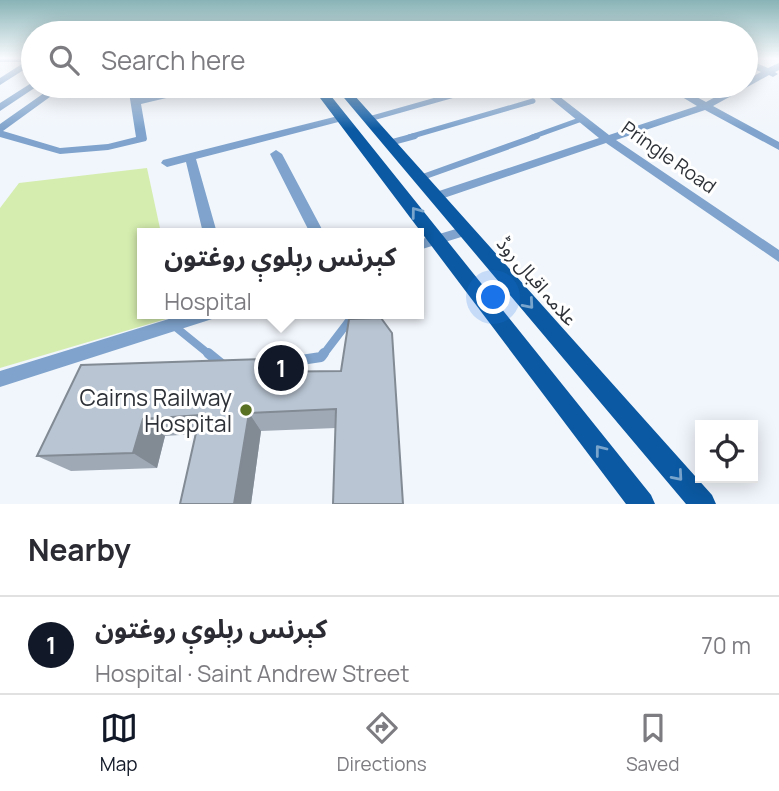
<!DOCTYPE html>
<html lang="en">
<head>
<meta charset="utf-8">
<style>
  body { margin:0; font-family:Manrope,"Noto Sans Arabic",sans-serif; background:#f2f2f3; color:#2b2b33 }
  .controls { position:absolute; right:21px; bottom:21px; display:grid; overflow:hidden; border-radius:0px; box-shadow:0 4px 18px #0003 }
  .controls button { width:63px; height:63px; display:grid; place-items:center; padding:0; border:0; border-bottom:2px solid #e1e1e2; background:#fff; color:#2b2b33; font:35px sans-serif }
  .you { position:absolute; left:494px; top:298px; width:24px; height:24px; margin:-18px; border:5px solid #fff; border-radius:50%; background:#1a73e8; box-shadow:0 0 0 10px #1a73e833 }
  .badge { display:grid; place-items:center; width:46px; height:46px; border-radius:50%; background:#111827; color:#fff; font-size:23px; font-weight:700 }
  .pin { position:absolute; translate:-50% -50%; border:4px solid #fff; box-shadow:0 2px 7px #0006 }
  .popup { position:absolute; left:137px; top:228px; width:287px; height:91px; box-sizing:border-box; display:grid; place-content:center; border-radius:0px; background:#fff; filter:drop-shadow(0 2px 5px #0005); font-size:23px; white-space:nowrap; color:#7c7c81 }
  .popup b { font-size:26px; color:#2b2b33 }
  .popup::after { content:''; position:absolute; left:50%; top:100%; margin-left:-14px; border:14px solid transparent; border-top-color:#fff }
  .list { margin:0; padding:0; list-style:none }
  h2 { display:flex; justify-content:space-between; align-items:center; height:91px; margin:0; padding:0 28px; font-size:30px }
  h2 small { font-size:23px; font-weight:400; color:#7c7c81 }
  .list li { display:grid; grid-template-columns:46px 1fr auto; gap:21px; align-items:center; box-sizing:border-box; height:98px; padding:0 28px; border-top:2px solid #e1e1e2 }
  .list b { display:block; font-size:26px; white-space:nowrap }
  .list p { margin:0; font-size:23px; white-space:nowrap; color:#7c7c81 }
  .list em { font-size:23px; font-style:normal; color:#7c7c81 }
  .icon { flex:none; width:38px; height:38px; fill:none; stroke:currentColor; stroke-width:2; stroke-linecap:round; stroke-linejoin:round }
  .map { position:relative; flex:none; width:779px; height:504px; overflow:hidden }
  .search { position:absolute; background:#fff; box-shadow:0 4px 18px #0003; left:21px; right:21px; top:21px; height:77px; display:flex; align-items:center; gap:18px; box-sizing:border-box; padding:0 24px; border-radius:38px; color:#7c7c81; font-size:26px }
  .sheet { height:189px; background:#fff }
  nav { display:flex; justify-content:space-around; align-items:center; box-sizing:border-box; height:98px; border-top:2px solid #e1e1e2; background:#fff; font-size:19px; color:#7c7c81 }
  nav a { display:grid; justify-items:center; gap:4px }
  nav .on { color:#111827 }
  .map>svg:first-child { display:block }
  .green { fill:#d5edaf }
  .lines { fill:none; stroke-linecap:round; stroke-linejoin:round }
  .service-far3 { stroke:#7fa3cc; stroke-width:5 }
  .service-far2 { stroke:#7fa3cc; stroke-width:6 }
  .service-far1 { stroke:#7fa3cc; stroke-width:8 }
  .service { stroke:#7fa3cc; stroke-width:10 }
  .minor { fill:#7fa3cc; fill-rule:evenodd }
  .primary { fill:#0b59a2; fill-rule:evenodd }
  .wall { fill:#9fa9b5 }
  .shaded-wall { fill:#828a94 }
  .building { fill:#b9c5d3; stroke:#828a94; stroke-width:2 }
  .oneway { stroke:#79a4cc }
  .poi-dot { fill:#587123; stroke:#fff; stroke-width:2.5 }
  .labels { text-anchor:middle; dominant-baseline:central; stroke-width:6; stroke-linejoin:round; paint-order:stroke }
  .street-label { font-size:19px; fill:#2e3238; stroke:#fff }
  .near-poi-label { font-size:23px; fill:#2e3238; stroke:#fff; text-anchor:end }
</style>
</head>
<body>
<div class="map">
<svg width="779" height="504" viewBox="0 0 779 504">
  <rect width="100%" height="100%" fill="#f1f6fc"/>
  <path class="green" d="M147,168L161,233H143V314H183L0,368V208L19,183Z"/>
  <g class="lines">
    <path class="service-far3" d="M369,119L461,93
      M409,137L533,101
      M532,137L582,119"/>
    <path class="service-far2" d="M389,143L415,136
      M420,178L537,136"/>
    <path class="service-far1" d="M173,325L210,355
      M323,355L352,317L351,314"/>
    <path class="service" d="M208,353L224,366
      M255,367L321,357L324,353"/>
    <path class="minor" d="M0,58H33V64L0,85V78L25,62H0Z
      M746,59L768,68L779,63V70L775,72L778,74L773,77L769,75L713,106L779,142V150L705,110L616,140L779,250V262L606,143L441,199L437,200L431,196L433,193L599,138L535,86H546L609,135L697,106L664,86H676L706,102L736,86H746V80L761,72L746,65Z
      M33,82V86L36,87L0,111V103Z
      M54,86H65L3,131L60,148L108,144L136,137L128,86H138L140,98L200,86H217L141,104L147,139L146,141L108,150L60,154L0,137V124Z
      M342,115L347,118L346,120L196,159L217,233H203L186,162L167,167L161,163L163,160Z
      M276,150L282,154L324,233H310L270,154Z
      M466,226L473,231L471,234L419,250V240Z
      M185,314H214L212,319L206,321L0,387V371Z"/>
    <path class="primary" d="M311,86H323L651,495L655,504H626Z
      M334,86H346L712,495L716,504H686Z"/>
  </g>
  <path class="wall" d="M341,371L336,428L261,431L251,504H180L196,434L165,436L157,468L71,471L37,456L268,372Z"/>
  <path class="shaded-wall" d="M261,359L272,380L258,372Z
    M249,413L261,431L251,504H234Z
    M143,419L165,436L157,468L133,453Z"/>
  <path class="building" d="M381,318L392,333L403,504H333L336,409L249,413L234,504H180L200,415L143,419L133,453L37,456L81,365L261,359L258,372L341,371L349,319Z"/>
  <defs><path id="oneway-chevron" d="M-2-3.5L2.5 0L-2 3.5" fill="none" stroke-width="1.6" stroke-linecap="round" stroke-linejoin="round" transform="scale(1.75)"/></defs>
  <g class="oneway">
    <use href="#oneway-chevron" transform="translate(416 212) rotate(-127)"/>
    <use href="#oneway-chevron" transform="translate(529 304) rotate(49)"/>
    <use href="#oneway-chevron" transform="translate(600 450) rotate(-128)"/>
    <use href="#oneway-chevron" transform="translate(678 476) rotate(49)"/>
  </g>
  <linearGradient id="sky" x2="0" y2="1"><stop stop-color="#88b3b6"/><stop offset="0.45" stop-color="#f9fbfe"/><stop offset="1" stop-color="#f9fbfe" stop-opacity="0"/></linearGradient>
  <rect width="779" height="129" fill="url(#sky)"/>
  <circle class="poi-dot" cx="246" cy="410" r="7"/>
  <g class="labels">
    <g class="street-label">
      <text transform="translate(669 157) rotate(35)">Pringle Road</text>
      <text transform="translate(537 281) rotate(49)">علامہ اقبال روڈ</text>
    </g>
    <g class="near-poi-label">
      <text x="232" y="397">Cairns Railway<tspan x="232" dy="26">Hospital</tspan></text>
    </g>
  </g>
</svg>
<div class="controls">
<button><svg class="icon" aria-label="locate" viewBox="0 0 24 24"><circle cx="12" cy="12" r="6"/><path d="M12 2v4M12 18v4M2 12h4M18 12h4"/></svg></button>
</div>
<div class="you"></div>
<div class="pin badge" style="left:281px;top:368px">1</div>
<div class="popup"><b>کېرنس رېلوې روغتون</b>Hospital</div>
<div class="search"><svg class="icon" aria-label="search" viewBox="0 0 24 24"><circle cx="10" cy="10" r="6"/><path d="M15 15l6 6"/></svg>Search here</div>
</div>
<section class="sheet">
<h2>Nearby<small></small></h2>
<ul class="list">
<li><span class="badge">1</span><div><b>کېرنس رېلوې روغتون</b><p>Hospital · Saint Andrew Street</p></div><em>70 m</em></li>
</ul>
</section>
<nav>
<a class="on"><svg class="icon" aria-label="map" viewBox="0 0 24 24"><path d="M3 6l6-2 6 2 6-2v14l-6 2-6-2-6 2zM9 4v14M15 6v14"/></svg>Map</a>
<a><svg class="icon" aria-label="directions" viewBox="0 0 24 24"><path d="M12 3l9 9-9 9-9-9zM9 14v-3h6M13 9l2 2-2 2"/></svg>Directions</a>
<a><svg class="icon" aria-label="saved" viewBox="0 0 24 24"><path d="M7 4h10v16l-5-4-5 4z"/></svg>Saved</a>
</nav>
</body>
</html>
